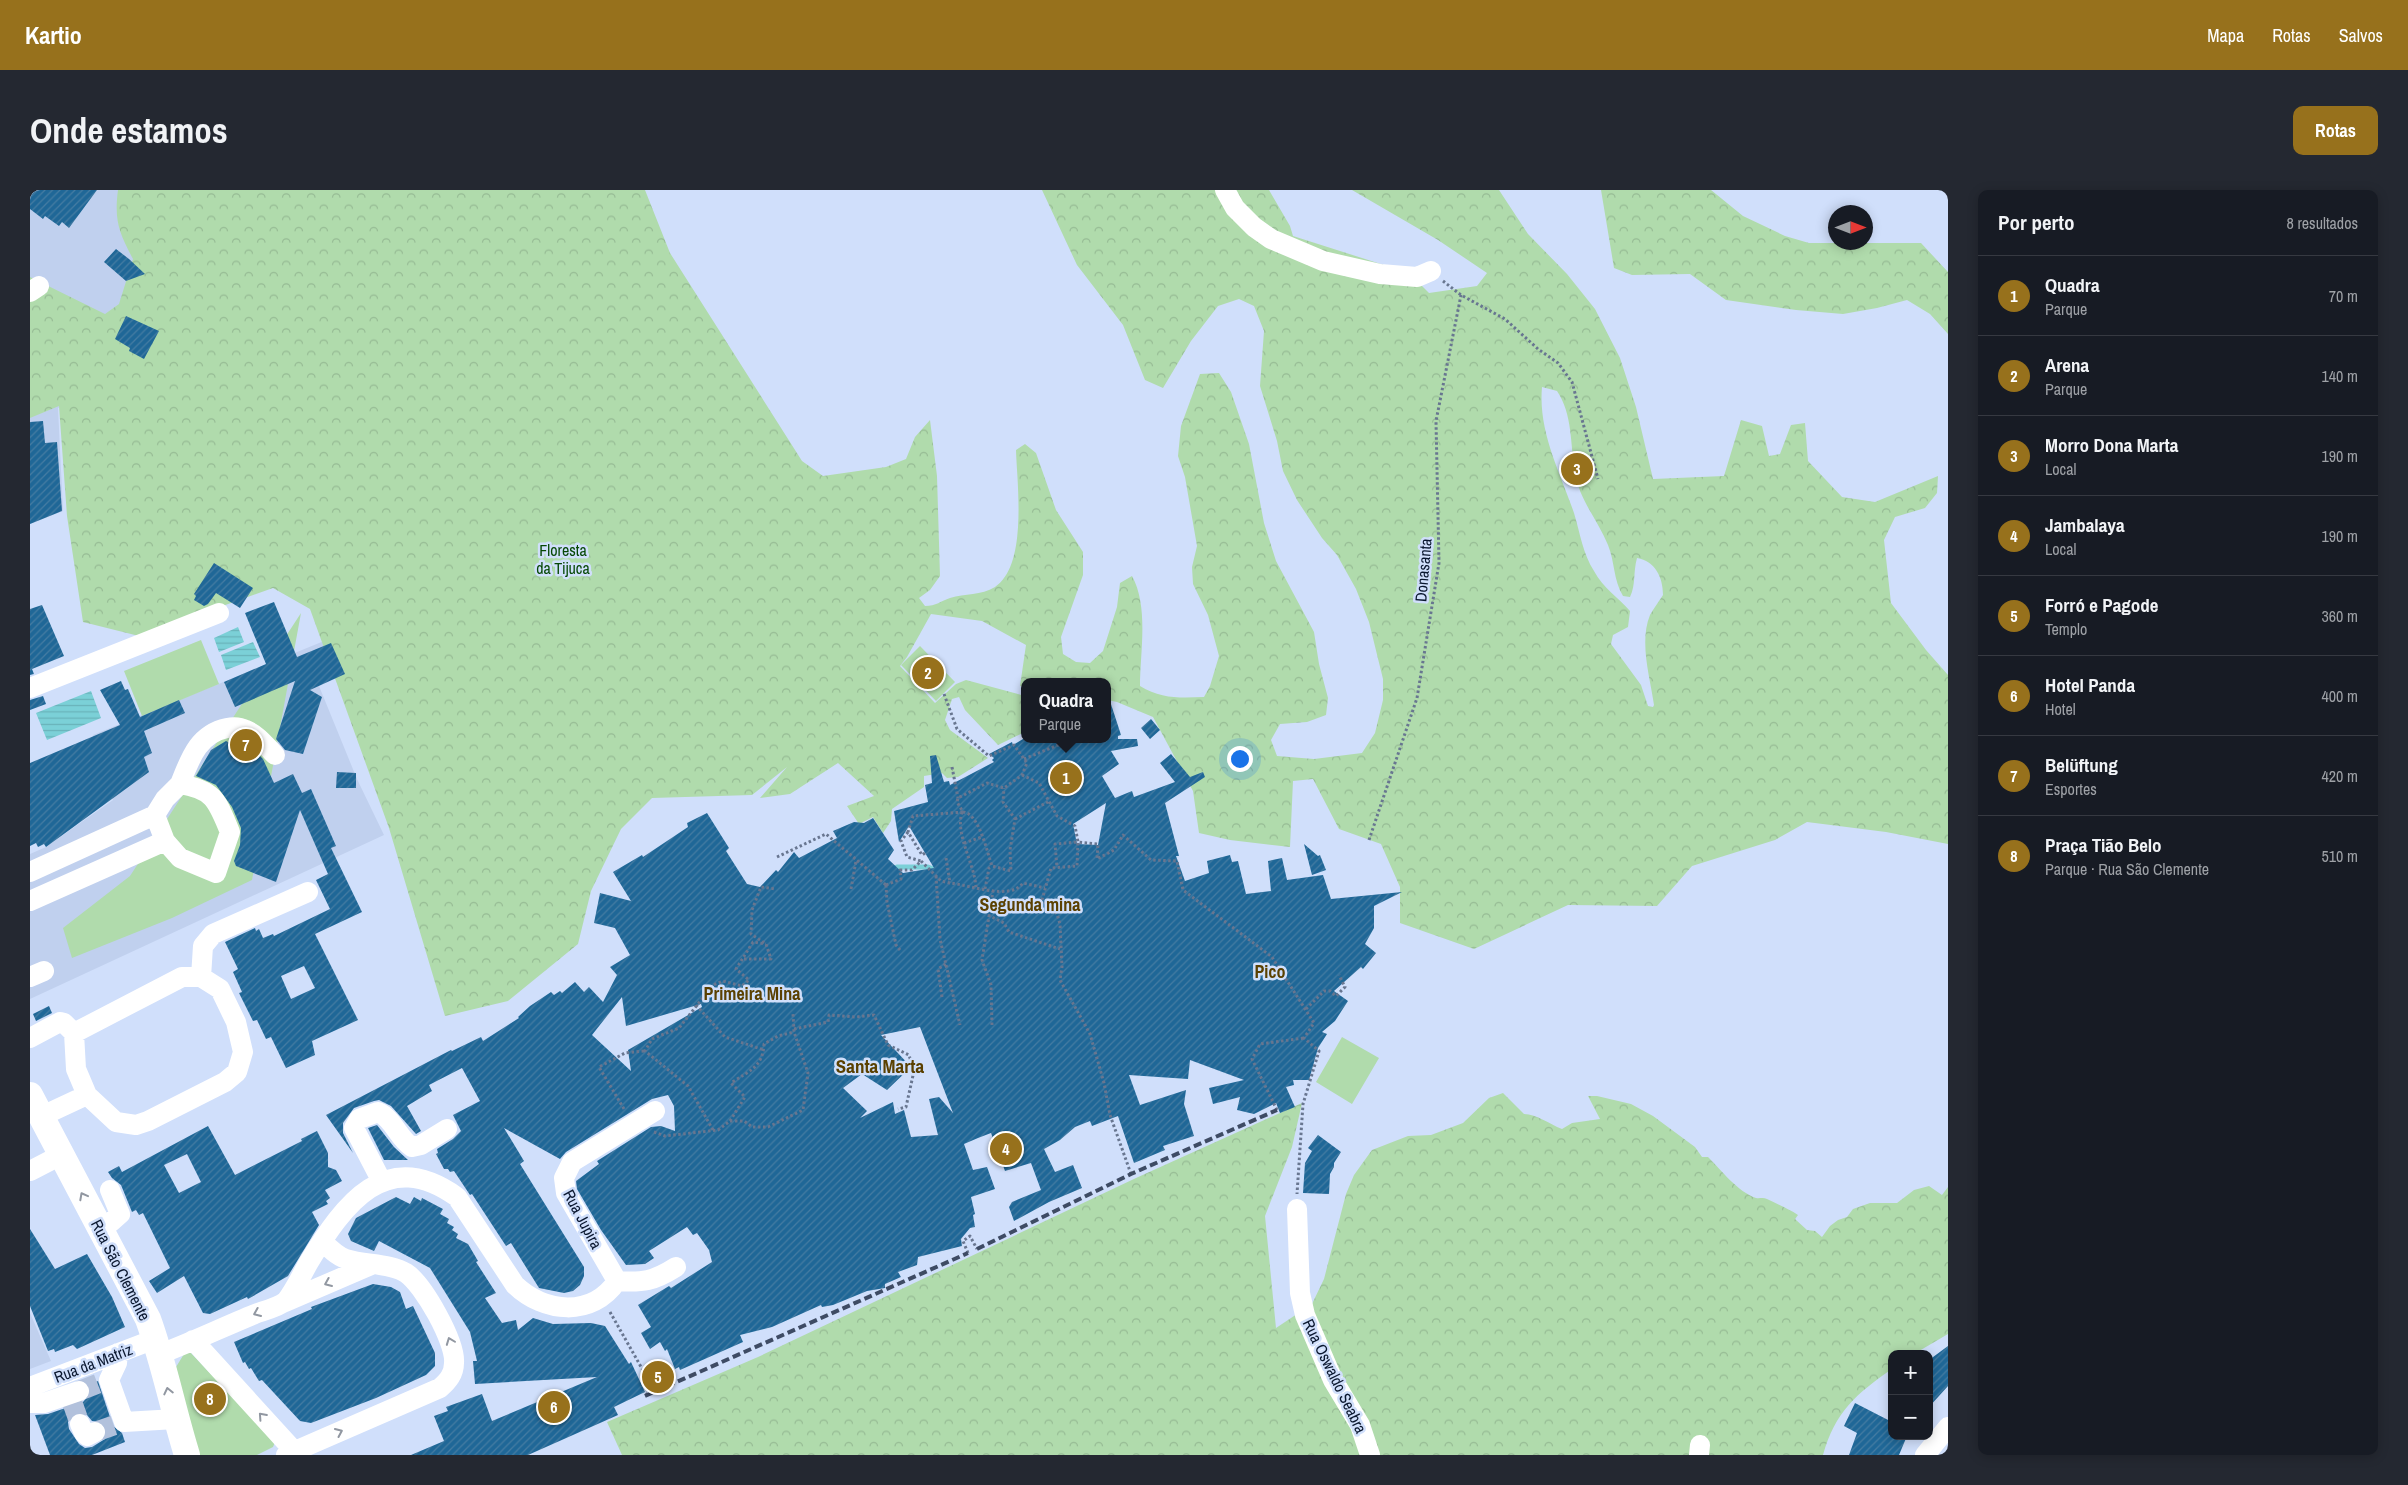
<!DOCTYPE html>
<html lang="pt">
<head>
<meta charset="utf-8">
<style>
  body { margin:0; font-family:"Archivo Narrow",sans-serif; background:#242831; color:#f1f3f6 }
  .controls { position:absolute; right:15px; bottom:15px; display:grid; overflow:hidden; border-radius:10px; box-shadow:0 2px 12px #0003 }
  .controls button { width:45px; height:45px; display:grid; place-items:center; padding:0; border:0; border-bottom:1px solid #363941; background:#171b24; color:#f1f3f6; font:25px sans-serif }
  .compass { position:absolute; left:1798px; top:15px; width:45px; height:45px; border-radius:50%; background:#171b24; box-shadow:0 2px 12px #0003; rotate:90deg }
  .you { position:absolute; left:1209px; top:568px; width:18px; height:18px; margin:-12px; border:4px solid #fff; border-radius:50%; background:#1a73e8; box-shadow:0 0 0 8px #1a73e833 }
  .badge { display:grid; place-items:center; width:32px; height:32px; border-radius:50%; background:#97711c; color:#fff; font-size:16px; font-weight:700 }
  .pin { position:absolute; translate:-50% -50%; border:2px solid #fff; box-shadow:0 1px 5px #0006 }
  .popup { position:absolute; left:991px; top:488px; width:90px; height:65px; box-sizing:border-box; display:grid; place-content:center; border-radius:10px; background:#171b24; filter:drop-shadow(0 1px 4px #0005); font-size:16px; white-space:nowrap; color:#9ea1a6 }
  .popup b { font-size:19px; color:#f1f3f6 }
  .popup::after { content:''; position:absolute; left:50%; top:100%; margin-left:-10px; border:10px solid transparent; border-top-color:#171b24 }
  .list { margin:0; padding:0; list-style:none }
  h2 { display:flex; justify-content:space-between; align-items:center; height:65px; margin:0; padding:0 20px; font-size:21px }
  h2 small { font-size:16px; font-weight:400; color:#9ea1a6 }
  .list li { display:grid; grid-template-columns:32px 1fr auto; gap:15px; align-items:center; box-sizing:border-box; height:80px; padding:0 20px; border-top:1px solid #363941 }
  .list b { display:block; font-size:19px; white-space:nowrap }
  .list p { margin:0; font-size:16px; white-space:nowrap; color:#9ea1a6 }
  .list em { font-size:16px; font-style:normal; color:#9ea1a6 }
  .map { position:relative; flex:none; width:1918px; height:1265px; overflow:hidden; border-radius:10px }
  header { display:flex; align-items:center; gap:30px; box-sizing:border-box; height:70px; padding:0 25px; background:#97711c; color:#fff }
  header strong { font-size:24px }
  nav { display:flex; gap:28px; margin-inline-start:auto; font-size:18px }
  .intro { display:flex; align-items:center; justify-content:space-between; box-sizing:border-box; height:120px; padding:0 30px }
  h1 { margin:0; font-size:35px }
  .button { padding:12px 22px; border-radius:10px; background:#97711c; color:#fff; font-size:18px; font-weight:700 }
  main { display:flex; gap:30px; padding:0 30px }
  aside { flex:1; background:#171b24; border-radius:10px; box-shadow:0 2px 12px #0003 }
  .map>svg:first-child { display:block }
  .built { fill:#c0d0ee }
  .forest { fill:url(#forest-crowns); fill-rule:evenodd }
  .park { fill:#b0dbac }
  .water { fill:url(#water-rules) }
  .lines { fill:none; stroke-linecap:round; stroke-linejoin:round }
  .stream { stroke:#7bd0d7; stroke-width:5 }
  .building { fill:url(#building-hatch); fill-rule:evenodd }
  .minor-tunnel { stroke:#b2c1dc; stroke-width:20; stroke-dasharray:20 10; stroke-linecap:butt }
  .path { stroke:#687690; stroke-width:3; stroke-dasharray:2.5 2.5; stroke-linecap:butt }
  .minor { stroke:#fff; stroke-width:20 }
  .major { stroke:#fff; stroke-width:26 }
  .rail { stroke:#3e4b64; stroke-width:4; stroke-dasharray:8 4; stroke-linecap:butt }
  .oneway { stroke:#9197a1 }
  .labels { text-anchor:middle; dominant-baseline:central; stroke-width:5; stroke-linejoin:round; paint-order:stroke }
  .park-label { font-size:16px; fill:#064805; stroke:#d0dffb }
  .street-label { font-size:16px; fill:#0a172f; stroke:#d0dffb }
  .neighbourhood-label { font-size:18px; font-weight:bold; fill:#5a4001; stroke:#d0dffb }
  .quarter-label { font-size:19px; font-weight:bold; fill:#5a4001; stroke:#d0dffb }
</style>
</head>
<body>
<header>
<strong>Kartio</strong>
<nav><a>Mapa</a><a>Rotas</a><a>Salvos</a></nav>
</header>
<div class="intro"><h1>Onde estamos</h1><a class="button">Rotas</a></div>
<main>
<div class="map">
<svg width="1918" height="1265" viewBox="0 0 1918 1265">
  <defs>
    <pattern id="forest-crowns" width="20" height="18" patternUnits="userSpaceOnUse" patternTransform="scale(1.25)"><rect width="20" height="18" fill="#b0dbac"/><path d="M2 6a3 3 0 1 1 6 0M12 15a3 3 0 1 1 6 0" fill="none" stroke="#96bb94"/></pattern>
    <pattern id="water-rules" width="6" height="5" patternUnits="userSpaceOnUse" patternTransform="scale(1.25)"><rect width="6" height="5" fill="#7bd0d7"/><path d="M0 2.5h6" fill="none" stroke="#69b2b9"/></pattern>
    <pattern id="building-hatch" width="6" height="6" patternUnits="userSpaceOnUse" patternTransform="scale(1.25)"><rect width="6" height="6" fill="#1f6797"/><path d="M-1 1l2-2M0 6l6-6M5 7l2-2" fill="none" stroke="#457ca2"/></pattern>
  </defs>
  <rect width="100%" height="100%" fill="#d0dffb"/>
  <path class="built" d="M0,0H144L165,166L28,218L33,321L0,334Z
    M299,449L289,496L327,589L354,645L0,809V664L16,657L83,610L63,545Z
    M0,1123L21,1171L0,1179Z"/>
  <path class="forest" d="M88,0H615L640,63L772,271L793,286L856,277L876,269L885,247L900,230L907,286L910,386L900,400L889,408L895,416C906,416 911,411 920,408C935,403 951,406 965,397C998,375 987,294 986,260L995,254L1006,263L1026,320L1053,362V385L1031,447L1033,464L1046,472L1060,473L1073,461L1087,417L1090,393L1102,386C1119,417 1110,462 1110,496C1131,509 1150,508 1174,507L1180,496L1189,466L1178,425L1163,394L1162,377L1167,356L1155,287L1148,266L1151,236L1170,184L1189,183L1201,202L1219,254L1234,333L1246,371L1284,442L1289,474L1298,508L1296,525L1277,532L1250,534L1241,550L1247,566L1284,569L1332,563L1345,543L1353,510V489L1339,432L1326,399L1307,365L1292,348L1267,310L1253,281L1247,251L1230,196L1234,141L1224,116L1209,109L1188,116L1161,151L1133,198L1115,190L1093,135L1047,75L1012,0H1239L1260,36L1263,46L1379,83L1399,103L1447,96L1457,83L1408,50L1322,0H1469L1498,44L1537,84L1565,119L1590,168L1606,217L1623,289L1694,286L1711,230L1732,236L1739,266L1750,264L1761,235L1775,233L1778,271L1812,307L1845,312L1908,286L1907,303L1895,318L1865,327L1854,350L1861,413L1896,460L1918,485V654L1856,642L1777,632L1745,650L1662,676L1627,716L1538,715L1444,759L1370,733V697L1351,654L1309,639L1283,589L1263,591L1260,657L1200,650L1169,643L1163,601L1123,527L1087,512L1077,510V492H995V497L990,496L996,455L952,431L901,424L877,467L870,476L905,513L926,494L936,490L995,506V542L968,555L935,520L929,507L922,509L915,530L920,540L958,568L928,587L917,588L912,583L894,586V597L862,619L861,631L853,643L843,627L829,634L817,616L844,606L808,573L760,604L730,608L757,577L722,605L622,608L591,639L561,701L548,754L478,811L415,826L359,638L280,419L243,398L109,446L53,432L37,326L29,216L0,228V87L75,124L89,114L103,69C89,43 84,30 88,0ZM1512,197L1527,201C1543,225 1540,254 1545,282C1549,310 1568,330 1578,355C1585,372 1583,389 1593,406L1600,407C1606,394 1603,382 1607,368C1625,371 1633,387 1633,405C1629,411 1624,418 1620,425C1609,452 1620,487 1624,515L1623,517L1618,516L1611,495L1581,454L1583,445L1598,437L1600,421C1588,407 1573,398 1564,381C1553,364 1550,343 1544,323C1530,282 1508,242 1512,197Z
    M1571,0H1681L1713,26L1755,46L1779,53H1891L1918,82V144L1900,124L1877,110L1847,118L1813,124L1766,120L1696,110L1660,84L1602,85L1584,78Z
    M1473,903L1494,924C1507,924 1519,934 1532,939L1542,933L1570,929L1558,906H1567L1601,914L1623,926L1665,957L1672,967H1678C1691,980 1708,1002 1726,1008C1729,1009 1733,1007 1737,1009C1747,1014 1759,1019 1768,1025L1765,1029L1777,1040L1785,1041L1792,1047L1800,1036L1808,1030L1817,1027L1823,1019L1840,1013H1867L1884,1000L1899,996L1912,1005L1918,997V1144L1884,1164H1862V1179C1826,1204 1805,1222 1793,1265H592L577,1232L728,1167L1106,988L1272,913L1262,957L1235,1026L1246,1138L1282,1114L1294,1089L1316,1004L1324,985L1342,960L1378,946L1401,945L1433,933L1459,908Z"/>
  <path class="park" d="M271,423L222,690L142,728L42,768L33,738L100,686Z
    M171,450L189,494L112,526L94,481Z
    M890,456L925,492L906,511L871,475Z
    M1312,847L1349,868L1322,914L1286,892Z
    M160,1162L245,1252L243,1257L227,1265H168L146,1177L154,1164Z"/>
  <path class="water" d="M208,437L214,452L189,462L184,448Z
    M223,452L230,467L196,480L191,465Z
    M61,501L71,528L17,550L6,523Z"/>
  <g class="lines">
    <path class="stream" d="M867,677H898L906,680"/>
  </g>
  <path class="building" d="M0,0H67L39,38L32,32L29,36L15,26L13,29L0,19Z
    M86,59L99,69L115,84L96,91L74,72Z
    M96,126L129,141L114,169L99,161L100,158L85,149Z
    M13,231L15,253L27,252L32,321L0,334V232Z
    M184,373L223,398L210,418L186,403L178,414L174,416L164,410L166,406L164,404Z
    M244,412L267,467L301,453L315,484L280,500L292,507L273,564L255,560L246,549L265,491L205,517L194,492L236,474L215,423Z
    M12,415L34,466L2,479L4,484L0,485V419Z
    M91,491L95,500L98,499L110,527L149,510L155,523L114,541L122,563L114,567L119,582L16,657L14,654L8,657L6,653L0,656V573L90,535L70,500Z
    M13,506L16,514L0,520V510Z
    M1077,511H1080L1091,545L1088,546V549H1107L1108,556L1081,561L1089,574L1072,586L1085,608L1102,601L1104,607L1145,592L1130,573L1141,564L1160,587L1173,582L1175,587L1135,613L1149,666H1146L1155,691L1179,683L1177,671L1200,665L1202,672L1208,671L1216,704L1241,701L1238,671L1252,668L1257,690L1293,685L1301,709L1372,702L1344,716V738L1335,754L1346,763L1333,779L1331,777L1304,801L1318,811L1305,831L1292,842L1297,844L1288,858L1279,890H1263L1264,895L1256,897L1265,917L1250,923L1246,913L1224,924L1207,920L1210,907L1183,914L1179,898L1214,890L1160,870L1158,889L1099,885L1110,915L1156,900L1154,914L1164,946L1133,956L1135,960L1104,973L1088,926L1062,936L1060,931L1045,937L1030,950L1014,959L1025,982L1043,975L1052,998L1019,1012L984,1031L979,1017L982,1012L1011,1000L1001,973L975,981L961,943L948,948L934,954L943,980L957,977L965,999L941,1007L945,1024L943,1025L945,1037L940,1038L931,1049L932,1056L888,1067L887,1075L868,1082L871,1087L855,1094V1098L837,1101L803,1115L792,1117L791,1115L742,1137L710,1145L713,1152L650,1180L649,1177L645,1179L637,1159L635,1161L630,1152L620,1159L611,1143L621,1137L608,1115L639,1096L641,1098L682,1072L679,1060L667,1043L663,1045L657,1037L619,1061L624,1068L615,1074L596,1075L571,1040L547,999L546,991L569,974L567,971L621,937L631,936L645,941L644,916L638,905L622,909L536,962L530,969L474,938L494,971L490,974L554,1077V1086L550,1095L543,1101L534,1103L509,1098L481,1053L476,1056L442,1004L440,1005L424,981L420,982L418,979H414L406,964L408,963L407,959L423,949L431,941L423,925L450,911L432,878L399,895L402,901L377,916L391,941L386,944L361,916L349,910L344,911L324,918L313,933V943L323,963L296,925L421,860L422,861L451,847L453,851L489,828L488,827L500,816L521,802L524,805L530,801L532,803L545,792L554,802L559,797L573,812L587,785L580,777L600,765L585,738L564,733L570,703L601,711L583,682L612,665L613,667L658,637L657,633L677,623L699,658L696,661L717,694L730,697L746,680L748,682L764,662L769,668L807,648L803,641L824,632L834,633L843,628L864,660L858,669L873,683L904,678L879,636L869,652L864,621L898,612L895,595L902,593L900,566L906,565L914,592L919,591L920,595L964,572L962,570L964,568L959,564L982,552L983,555L993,549H1077ZM1076,613L1068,655L1047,654L1043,634ZM592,807L596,836L671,814L672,817L598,860L601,881L562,845ZM890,837L923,923L909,907L899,909L908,945L881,947L874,920L865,924L863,912L830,928L837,921L813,898L832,884L857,900L881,877L851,845Z
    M1121,529L1130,540L1120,549L1111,538Z
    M196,551L216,562L223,559L233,569L244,593L263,584L272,603L281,599L306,656L301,658L332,722L285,744L328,830L282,851L285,865L256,878L241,847L236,849L227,830L223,831L209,803L212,802L203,782L208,779L195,752L225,738L226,741L229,739L233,748L243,744L244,746L300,719L286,690L298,684L270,620L246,692L206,676L204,671L210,655L211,638L202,617L186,595L166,586L181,560ZM274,776L285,798L261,809L251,786Z
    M307,582L326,583V598H306Z
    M1274,654L1288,666L1290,665L1296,680L1282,685Z
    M19,816L22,823L6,831L3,824Z
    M347,935L364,957L378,970H354L338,938Z
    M178,936L205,985L272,951L271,949L287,941L298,963V977L306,980L312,991L295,1000L300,1008L296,1011L298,1014L282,1022L289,1035L258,1086L218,1109L217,1107L180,1124L173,1123L154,1086L127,1103L119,1091L140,1078L113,1023L109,1025L106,1020L102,1022L91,995L82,988L78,982L89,976L92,982ZM157,964L171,992L149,1003L134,975Z
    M1288,945L1311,962L1304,973V977L1300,984L1299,1004L1273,1003L1275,973L1282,961L1278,958Z
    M366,1007L380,1014L384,1007L391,1011L392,1008L413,1019L410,1024L419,1029L417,1033L424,1037L422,1040L428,1044L426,1048L438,1054L448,1071L446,1072L466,1103L455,1108L472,1133L486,1130L488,1140L503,1128L523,1134L561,1133L575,1136L599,1174L601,1172L615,1202L584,1217L588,1225L498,1265H381L414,1251L404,1226L418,1221L416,1217L452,1204L462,1231L567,1187L445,1194L443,1171H447L440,1142L400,1078L349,1051L344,1061L321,1051L318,1044L326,1028Z
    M0,1039L25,1079L57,1064L82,1107L95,1137L47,1159L43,1155L25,1162L24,1159L18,1161L0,1116Z
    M343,1094L361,1097L370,1102L376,1119L383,1116L405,1163V1176L396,1185L346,1208L281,1233L270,1231L232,1190L229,1191L221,1178L219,1179L215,1172L213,1173L204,1152L282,1119L281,1117Z
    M1918,1156V1196L1899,1217V1170Z
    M68,1191L83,1236L92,1243L95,1252L62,1265H20L5,1225L18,1224L53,1212L60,1204L59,1195ZM52,1222L57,1225L62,1231L71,1232L76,1237L75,1249L62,1257L55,1258L49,1254L39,1239L38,1232L41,1227Z
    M1825,1213L1862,1232V1246H1877L1869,1265H1819L1827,1243L1814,1236Z"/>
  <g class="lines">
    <path class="minor-tunnel" d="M49,1201L72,1192
      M41,1209L50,1234
      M65,1242L88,1234"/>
    <path class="path" d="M1413,91L1431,105L1475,129L1508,159L1528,173L1542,192L1568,289
      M914,504L927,539L959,566L984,555L997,573L992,585L974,598L957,593L928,608L927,612L933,622C949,623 957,662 962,676L981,681L980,660L985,629L973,612L974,598
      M994,569L1033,553L1035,549
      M922,577L928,608
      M992,585L1009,593L1027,626L1045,636L1048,652L1025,654L1027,678
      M932,622C925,645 944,672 946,697
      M985,629L1018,612
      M878,642L871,651L877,667L891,671
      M1339,650L1387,508L1409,373L1406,231L1431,105
      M934,653L952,647
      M895,663L892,665L878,642L883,626L933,622
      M747,667L796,644L856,695
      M916,668L920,693
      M906,686L910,749L930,835
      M856,695L871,689L870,680H882L891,671L911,691L920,693C940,695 980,711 993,693L1015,698
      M856,695L857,712L866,755L870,760
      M821,699L826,671
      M955,699L959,678L962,676
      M958,725L974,733L979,742L1030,759
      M714,769H741L736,754L721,744L722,720L731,697L746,699
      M912,807L908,779L917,773
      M666,815L695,847L734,860
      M1276,819L1294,801H1300L1306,806L1315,797L1309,785
      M962,835L961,795L952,770L963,701
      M764,839L798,832L799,825L826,827L844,825L858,855L879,865L884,881L876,917L868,919
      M594,919L569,877L595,863L615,861
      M1247,920L1222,869L1230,854L1274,848
      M700,931L715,907L701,893C719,881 733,877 734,854L748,846L764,842
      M683,940L658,896L615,861L622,849L649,838L683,795L693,791L712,796L719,790L706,779L723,752L736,754
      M624,942L635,946L688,940L700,931H714L722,937H738L773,920L778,883L764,842L763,824
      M1101,984L1080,925L1074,893L1060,844L1030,790L1032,777L1030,734L1027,724L1012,710L1021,678L1047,676L1048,652L1068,654L1067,669L1084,660L1093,645L1121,670L1147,671L1153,700L1242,767L1284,833L1274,848L1289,861L1273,914L1267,1004
      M938,1063L933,1051L940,1046L947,1059
      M580,1122L623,1198L615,1206"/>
    <path class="minor" d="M1195,0L1205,18L1224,37L1241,49L1293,71L1350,84L1387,87L1401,81
      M0,102L9,96
      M0,498L189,423
      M150,594C160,569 168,544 197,538C202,537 210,537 216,540C227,544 237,557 245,565
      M125,625L135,609L150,594C185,600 187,611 200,642L186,683L150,668L135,651
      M0,682L125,625L135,651L0,711
      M0,787L14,781
      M152,787H171L190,799L206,832L213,862L207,882L195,892L118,931L106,935L86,932L57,905L46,879L44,843Z
      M171,787L173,756L183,744L278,702
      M0,848L30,832L34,833L44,843
      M12,926L57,905
      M0,981L31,965
      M352,992L324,938L329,929L348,922C363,928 368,948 382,957L391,955L417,939
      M1267,1019L1270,1103L1275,1125L1303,1190L1330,1235L1340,1265
      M69,1036L81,1032L90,1024L80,1000
      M587,1091L536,1003L534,988L542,972L625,921
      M587,1091C613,1093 624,1091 646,1077
      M255,1112L341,1075
      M163,1150L265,1262
      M88,1163L87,1173L79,1190L94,1232L146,1229
      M130,1164C162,1152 193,1137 225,1124C233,1121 249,1117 256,1111C265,1100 272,1084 279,1072C314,1014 356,956 427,1007L485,1095C514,1123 562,1128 587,1091
      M0,1197L125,1149
      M0,1213H14L49,1201
      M50,1234L54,1243L57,1246L65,1242
      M256,1265L410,1198C418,1191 424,1184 424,1173C426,1152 393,1094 376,1083C360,1073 335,1075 316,1069C307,1066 299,1058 292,1051
      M1669,1265L1670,1255
      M1895,1265L1918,1237"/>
    <path class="major" d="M0,905L118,1129C134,1173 143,1220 157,1265"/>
    <path class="rail" d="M947,1059L1101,984L1247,920
      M615,1206L938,1063"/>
  </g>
  <defs><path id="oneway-chevron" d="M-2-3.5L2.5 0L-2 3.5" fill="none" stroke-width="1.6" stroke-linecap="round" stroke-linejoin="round" transform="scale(1.25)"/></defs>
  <g class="oneway">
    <use href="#oneway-chevron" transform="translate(53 1006) rotate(-118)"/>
    <use href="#oneway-chevron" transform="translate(298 1093) rotate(157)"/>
    <use href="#oneway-chevron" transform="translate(227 1123) rotate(157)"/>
    <use href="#oneway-chevron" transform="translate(420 1151) rotate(-111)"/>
    <use href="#oneway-chevron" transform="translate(138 1201) rotate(-103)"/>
    <use href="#oneway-chevron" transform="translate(232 1226) rotate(-132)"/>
    <use href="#oneway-chevron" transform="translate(309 1242) rotate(-24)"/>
  </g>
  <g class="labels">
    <g class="park-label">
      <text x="533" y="360">Floresta<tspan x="533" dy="18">da Tijuca</tspan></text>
    </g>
    <g class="street-label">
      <text transform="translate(1393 380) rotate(-85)">Donasanta</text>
      <text transform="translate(553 1029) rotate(62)">Rua Jupira</text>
      <text transform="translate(91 1080) rotate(63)">Rua São Clemente</text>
      <text transform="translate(63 1173) rotate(-21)">Rua da Matriz</text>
      <text transform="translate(1305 1186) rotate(64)">Rua Oswaldo Seabra</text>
    </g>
    <g class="neighbourhood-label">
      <text x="1000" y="714">Segunda mina</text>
      <text x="1240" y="781">Pico</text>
      <text x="722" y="803">Primeira Mina</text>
    </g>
    <g class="quarter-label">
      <text x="850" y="876">Santa Marta</text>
    </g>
  </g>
</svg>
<div class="controls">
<button>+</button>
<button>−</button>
</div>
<svg class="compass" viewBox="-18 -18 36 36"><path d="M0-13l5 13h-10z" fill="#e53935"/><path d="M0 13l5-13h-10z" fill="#9ea1a6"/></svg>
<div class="you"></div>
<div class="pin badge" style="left:1036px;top:588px">1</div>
<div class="popup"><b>Quadra</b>Parque</div>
<div class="pin badge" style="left:898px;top:483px">2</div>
<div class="pin badge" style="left:1547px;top:279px">3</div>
<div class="pin badge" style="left:976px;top:959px">4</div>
<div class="pin badge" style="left:628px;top:1187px">5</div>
<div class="pin badge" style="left:524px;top:1217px">6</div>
<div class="pin badge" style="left:216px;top:555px">7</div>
<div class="pin badge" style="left:180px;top:1209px">8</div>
</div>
<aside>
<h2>Por perto<small>8 resultados</small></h2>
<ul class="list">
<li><span class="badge">1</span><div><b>Quadra</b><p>Parque</p></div><em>70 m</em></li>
<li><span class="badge">2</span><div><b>Arena</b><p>Parque</p></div><em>140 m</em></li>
<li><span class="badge">3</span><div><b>Morro Dona Marta</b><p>Local</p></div><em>190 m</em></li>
<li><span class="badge">4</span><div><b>Jambalaya</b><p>Local</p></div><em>190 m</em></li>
<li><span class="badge">5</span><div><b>Forró e Pagode</b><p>Templo</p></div><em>360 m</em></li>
<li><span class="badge">6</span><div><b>Hotel Panda</b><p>Hotel</p></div><em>400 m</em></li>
<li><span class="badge">7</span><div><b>Belüftung</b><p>Esportes</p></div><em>420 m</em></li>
<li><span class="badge">8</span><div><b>Praça Tião Belo</b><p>Parque · Rua São Clemente</p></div><em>510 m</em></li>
</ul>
</aside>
</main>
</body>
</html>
